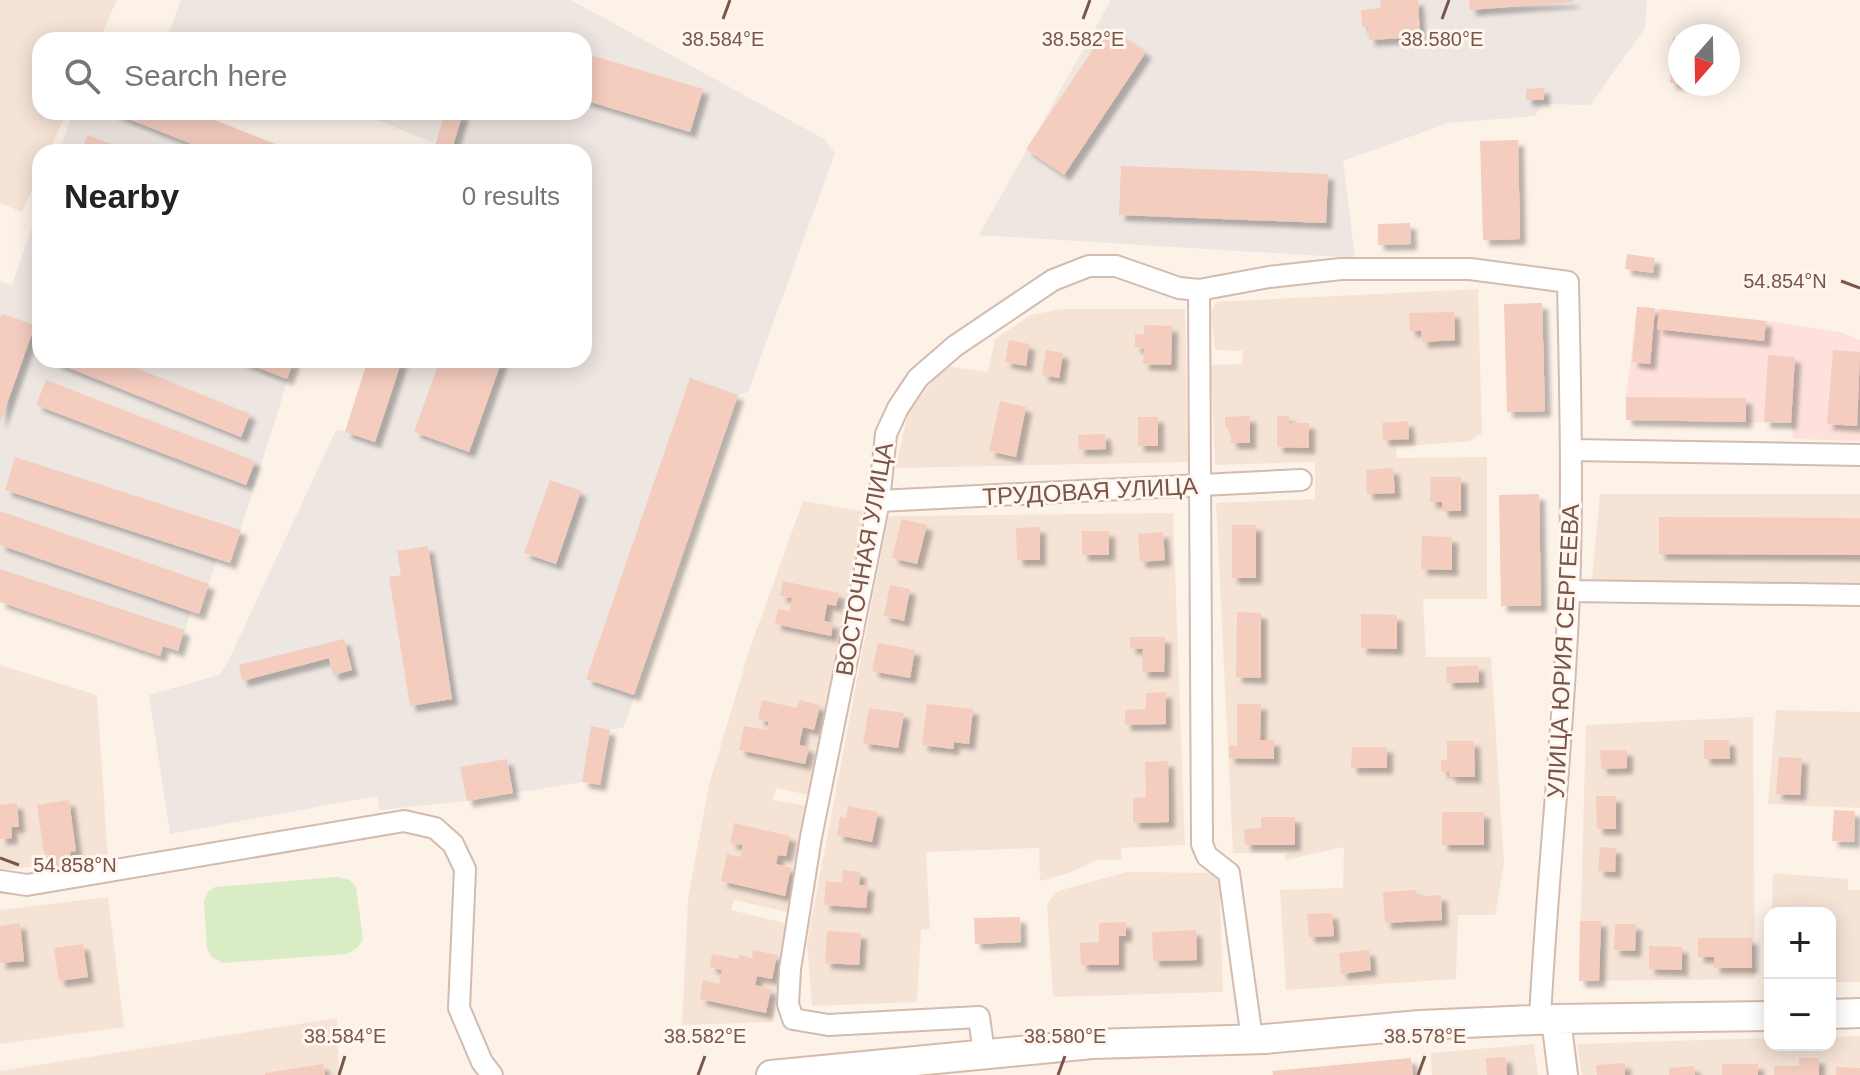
<!DOCTYPE html>
<html lang="en">
<head>
<meta charset="utf-8">
<style>
  body { margin:0; font-family:Arial,sans-serif; background:#f6f6f6; color:#222 }
  .controls { position:absolute; right:24px; bottom:24px; display:grid; overflow:hidden; border-radius:16px; box-shadow:0 4px 20px #0003 }
  .controls button { width:72px; height:72px; display:grid; place-items:center; padding:0; border:0; border-bottom:2px solid #e0e0e0; background:#fff; color:#222; font:40px sans-serif }
  .compass { position:absolute; left:1668px; top:24px; width:72px; height:72px; border-radius:50%; background:#fff; box-shadow:0 4px 20px #0003; rotate:200deg }
  .list { margin:0; padding:0; list-style:none }
  h2 { display:flex; justify-content:space-between; align-items:center; height:104px; margin:0; padding:0 32px; font-size:34px }
  h2 small { font-size:26px; font-weight:400; color:#767676 }
  .icon { flex:none; width:44px; height:44px; fill:none; stroke:currentColor; stroke-width:2; stroke-linecap:round; stroke-linejoin:round }
  .map { position:relative; flex:none; width:1860px; height:1075px; overflow:hidden }
  .search { position:absolute; background:#fff; box-shadow:0 4px 20px #0003; left:32px; top:32px; width:560px; height:88px; display:flex; align-items:center; gap:20px; box-sizing:border-box; padding:0 28px; border-radius:24px; color:#767676; font-size:30px }
  .panel { position:absolute; background:#fff; box-shadow:0 4px 20px #0003; left:32px; top:144px; width:560px; height:224px; border-radius:24px }
  .map>svg:first-child { display:block }
  .residential { fill:#f5e3d6 }
  .commercial { fill:#fee1dc }
  .industrial { fill:#eee6e1 }
  .green { fill:#daecc5 }
  .building { fill:#f4cdbf; filter:url(#shadow) }
  .lines { fill:none; stroke-linecap:round; stroke-linejoin:round }
  .street-casing { stroke:#d3bbb0; stroke-width:24 }
  .secondary-casing { stroke:#d6baac; stroke-width:32 }
  .street { stroke:#fff; stroke-width:20 }
  .secondary { stroke:#fff; stroke-width:28 }
  .ticks { fill:none; stroke:#79554a; stroke-width:3 }
  .labels { text-anchor:middle; dominant-baseline:central; stroke-width:6; stroke-linejoin:round; paint-order:stroke }
  .street-label { font-size:24px; fill:#79554a; stroke:#fff7ef }
  .ticks-label { font-size:20px; text-anchor:middle; fill:#79554a; stroke:#fff7ef; stroke-width:6; stroke-linejoin:round; paint-order:stroke }
</style>
</head>
<body>
<div class="map">
<svg width="1860" height="1075" viewBox="0 0 1860 1075">
  <defs>
    <filter id="shadow"><feDropShadow dx="6" dy="6" stdDeviation="2" flood-color="#0004"/></filter>
  </defs>
  <rect width="100%" height="100%" fill="#fdf2e8"/>
  <path class="residential" d="M0,0H117L99,40H40V112H67L49,152H40V172L22,212L0,203Z
    M1478,289L1482,433L1470,441L1396,447L1397,458L1487,457V599H1423L1426,657H1491L1504,864L1495,915H1458L1456,979L1286,990L1280,890L1343,888L1344,847L1285,860V853H1233L1216,503L1315,499V462L1215,465L1211,365L1242,364L1243,351L1215,350L1211,313L1216,302Z
    M1062,309H1185L1188,462L895,468L909,411L945,366L988,372L995,339L1031,315Z
    M1600,494H1860V603L1590,601Z
    M803,501L867,512L809,795L776,788L773,800L808,806L791,913L734,900L731,910L788,924L773,1022L682,1025L688,898L709,785L749,651Z
    M1173,513L1185,845L1121,848L1122,860H1097L1069,873L1040,881L1039,848L926,852L930,929L921,930L917,1002L812,1006L807,943L888,516Z
    M0,665L97,695L108,859L0,870Z
    M1776,710L1860,712V808L1768,804Z
    M1753,717L1755,979L1579,981L1586,725Z
    M1127,872L1219,873L1223,992L1053,997L1047,904L1058,891Z
    M1773,873L1848,879V890H1860V982H1830V913H1772Z
    M108,897L124,1027L0,1044V910Z
    M337,1018L339,1075H0V1071Z
    M1860,1036V1075H1582L1577,1044L1770,1038V1045H1830V1037Z
    M1534,1044L1538,1075H1432L1431,1053Z"/>
  <path class="commercial" d="M1637,307L1766,321L1841,332L1860,340V441L1793,439L1791,423L1626,420V397Z"/>
  <path class="industrial" d="M181,0H571L824,139L835,153L748,392L737,395L624,727L610,730L600,785L582,782L466,801L380,810L377,796L170,834L149,695L219,675L227,664L336,430L345,431L368,360H584V152H433L440,129L434,143L357,112H584V40H181L168,35Z
    M1111,0H1647L1645,28L1590,105L1543,104L1535,116L1448,123L1343,161L1355,258L979,235Z
    M73,112H194L296,152H59Z
    M40,205V360H294L230,563L217,560L199,614L191,612L178,651L163,646L160,656L0,602V281L12,285Z"/>
  <path class="green" d="M337,877L350,880L356,887L363,939L358,947L347,954L222,963L212,957L207,949L204,901L208,892L215,887Z"/>
  <path class="building" d="M1380,0H1418L1420,37L1369,40L1368,27H1362L1361,10L1381,8Z
    M1469,0H1573V2L1470,10Z
    M1108,27L1146,52L1064,175L1026,149Z
    M1673,38L1680,39V84L1670,83Z
    M584,53L703,89L690,132L584,100Z
    M1544,88V100H1526V89Z
    M111,112H194L295,152H212Z
    M445,112L463,113L451,152H433Z
    M88,135L132,152H81Z
    M1518,140L1520,239L1483,240L1480,141Z
    M1121,166L1328,174L1326,223L1119,215Z
    M1410,223L1411,244L1378,245V224Z
    M1627,254L1655,258L1653,273L1625,269Z
    M1542,303L1545,411L1507,412L1504,304Z
    M1637,307L1655,308L1650,364L1632,362Z
    M1660,309L1766,321L1764,341L1657,329Z
    M1454,312L1455,340L1422,342L1421,331H1410L1409,313Z
    M2,314L35,325L0,423V318Z
    M1144,325L1172,326L1171,365L1143,364L1144,349L1135,347V334H1144Z
    M1009,340L1029,344L1026,366L1005,362Z
    M1046,350L1063,353L1059,378L1042,375Z
    M1833,350L1860,352L1857,426L1827,424Z
    M1768,355L1795,357L1791,423L1764,422Z
    M55,360H116L250,414L241,437L54,362Z
    M238,360H294L287,379Z
    M368,360H402L375,442L345,432Z
    M440,360H502L469,452L414,432Z
    M690,378L738,395L634,695L586,679Z
    M46,380L255,461L246,485L36,405Z
    M1626,397L1746,398V422L1626,420Z
    M1000,401L1026,407L1016,457L989,451Z
    M1250,416V443H1231L1230,429L1225,427V417Z
    M1277,416H1289V423H1309V448L1277,447Z
    M1138,417H1158V446H1138Z
    M1408,421L1409,439L1383,440L1382,423Z
    M1105,434L1106,449L1079,450L1078,435Z
    M15,457L241,530L230,563L5,490Z
    M1393,468L1395,493L1367,494L1366,470Z
    M1431,477H1461V511H1442V502H1430Z
    M550,480L581,491L556,564L524,553Z
    M1539,494L1541,606H1501L1499,495Z
    M0,511L209,584L199,614L0,545Z
    M1659,517L1860,518V555L1659,554Z
    M902,519L927,525L917,564L892,558Z
    M1232,525H1256V578H1232Z
    M1040,527V560H1017L1016,528Z
    M1082,531H1109V555H1082Z
    M1163,532L1165,560L1140,562L1138,534Z
    M1422,536L1452,537V570L1421,569Z
    M428,546L452,699L410,706L389,577L401,575L397,551Z
    M0,569L184,630L178,651L163,646L160,656L0,602Z
    M783,581L839,593L836,606L827,604L824,621L833,623L831,636L775,624L778,609L789,611L792,598L780,596Z
    M890,585L910,589L904,621L884,616Z
    M1237,612L1261,613V678L1236,677Z
    M1361,614L1397,615V649L1361,648Z
    M1130,637H1165L1164,672H1142L1143,649L1130,648Z
    M344,639L352,670L333,675L329,658L242,681L239,665Z
    M878,643L915,650L910,678L872,671Z
    M1478,665L1479,682L1447,683L1446,667Z
    M1166,692V724L1125,725V710L1146,709V693Z
    M762,700L797,708L799,700L820,705L814,730L803,727L799,745L809,747L805,764L739,750L744,726L767,730L769,722L758,719Z
    M927,704L973,709L969,744L954,742L953,749L922,745Z
    M1237,704H1261L1260,740H1274V759L1229,758V745L1237,746Z
    M869,708L904,713L898,748L863,743Z
    M591,726L610,730L600,785L582,782Z
    M1704,740H1729L1730,759H1704Z
    M1447,741H1474L1475,777H1450L1449,772L1441,771V760H1447Z
    M1352,747H1387V768H1351Z
    M1600,750H1627V768L1601,769Z
    M1779,757L1802,758L1800,795L1776,794Z
    M507,759L513,793L467,801L460,767Z
    M1168,761L1169,822L1133,823V798L1146,797L1145,762Z
    M1596,796H1616V829H1597Z
    M69,800L76,851L70,852L72,869L51,872L49,854H44L37,805Z
    M17,803L19,827H11L12,838L0,839V805Z
    M848,806L878,812L872,842L837,835L840,817L846,818Z
    M1834,810L1855,811L1854,842L1832,841Z
    M1442,812H1484V845H1442Z
    M1261,817H1295V845H1245L1244,829L1261,828Z
    M734,823L790,836L786,856L778,855L776,864L791,868L785,896L721,881L727,854L740,857L743,845L730,843Z
    M1600,847L1616,848L1615,872L1598,871Z
    M843,870L860,872L859,885H868L866,908L824,905L826,881L842,883Z
    M1416,890V897L1441,895L1442,920L1385,923L1383,892Z
    M1332,913L1334,936L1309,937L1307,914Z
    M1020,917L1021,942L975,944L974,918Z
    M1580,921H1601L1599,981H1579Z
    M1126,922V936H1119V965H1081L1080,943L1099,942V923Z
    M20,923L24,961L0,963V926Z
    M1615,924H1636L1635,951L1614,950Z
    M1196,930L1197,960L1153,961L1152,932Z
    M827,931L861,933L859,965L825,963Z
    M1698,938H1752V968H1714V957H1698Z
    M83,944L88,977L59,981L54,948Z
    M1649,946L1682,947V970L1649,969Z
    M753,950L777,955L772,979L757,976L755,985L771,989L766,1013L700,999L703,980L719,984L722,970L710,967L712,954L738,959L739,955L752,958Z
    M1369,950L1371,970L1341,974L1339,953Z
    M1506,1057L1507,1075H1487L1486,1058Z
    M1411,1058L1413,1075H1273L1272,1071Z
    M1799,1058H1819V1075H1774V1066H1799Z
    M1625,1063V1075H1597L1596,1065Z
    M323,1064L325,1075H265V1073Z
    M1722,1064H1758V1075H1722Z
    M1694,1066L1695,1075H1669V1068Z
    M1836,1067L1860,1068V1075H1836Z"/>
  <g class="lines">
    <defs>
      <path id="street" d="M1199,290L1202,844L1207,856L1229,873L1252,1039
        M1572,450L1860,455
        M879,501L1301,480
        M1570,591L1860,595
        M0,881L27,885L404,821L435,828L453,844L465,869L459,1008L482,1062L492,1075
        M984,1053L979,1017L828,1025L793,1019L788,1004L790,969L811,837L879,501L886,434L898,408L918,378L955,346L1053,280L1089,266H1116L1179,288L1199,290L1269,277L1341,269H1470L1568,282C1570,385 1573,488 1569,591C1564,734 1547,876 1540,1019"/>
      <path id="secondary" d="M1830,1014L1860,1013
        M1556,1019L1563,1075
        M771,1075L1092,1044L1265,1039L1420,1025L1556,1019L1770,1016"/>
    </defs>
    <use href="#street" class="street-casing"/>
    <use href="#secondary" class="secondary-casing"/>
    <use href="#street" class="street"/>
    <use href="#secondary" class="secondary"/>
  </g>
  <path class="ticks" d="M723,19L730,0M1083,19L1090,0M1442,19L1449,0M1841,281L1860,288M0,858L19,865M339,1075L345,1056M698,1075L705,1056M1058,1075L1065,1056M1418,1075L1425,1056"/>
  <g class="labels">
    <g class="street-label">
      <text transform="translate(1090 491) rotate(-3)">ТРУДОВАЯ УЛИЦА</text>
      <text transform="translate(864 559) rotate(-80)">ВОСТОЧНАЯ УЛИЦА</text>
      <text transform="translate(1563 651) rotate(-87)">УЛИЦА ЮРИЯ СЕРГЕЕВА</text>
    </g>
  </g>
  <g class="ticks-label">
    <text x="723" y="46">38.584°E</text>
    <text x="1083" y="46">38.582°E</text>
    <text x="1442" y="46">38.580°E</text>
    <text x="1785" y="288">54.854°N</text>
    <text x="75" y="872">54.858°N</text>
    <text x="345" y="1043">38.584°E</text>
    <text x="705" y="1043">38.582°E</text>
    <text x="1065" y="1043">38.580°E</text>
    <text x="1425" y="1043">38.578°E</text>
  </g>
</svg>
<div class="controls">
<button>+</button>
<button>−</button>
</div>
<svg class="compass" viewBox="-18 -18 36 36"><path d="M0-13l5 13h-10z" fill="#e53935"/><path d="M0 13l5-13h-10z" fill="#767676"/></svg>
<div class="search"><svg class="icon" aria-label="search" viewBox="0 0 24 24"><circle cx="10" cy="10" r="6"/><path d="M15 15l6 6"/></svg>Search here</div>
<section class="panel">
<h2>Nearby<small>0 results</small></h2>
<ul class="list">
</ul>
</section>
</div>
</body>
</html>
